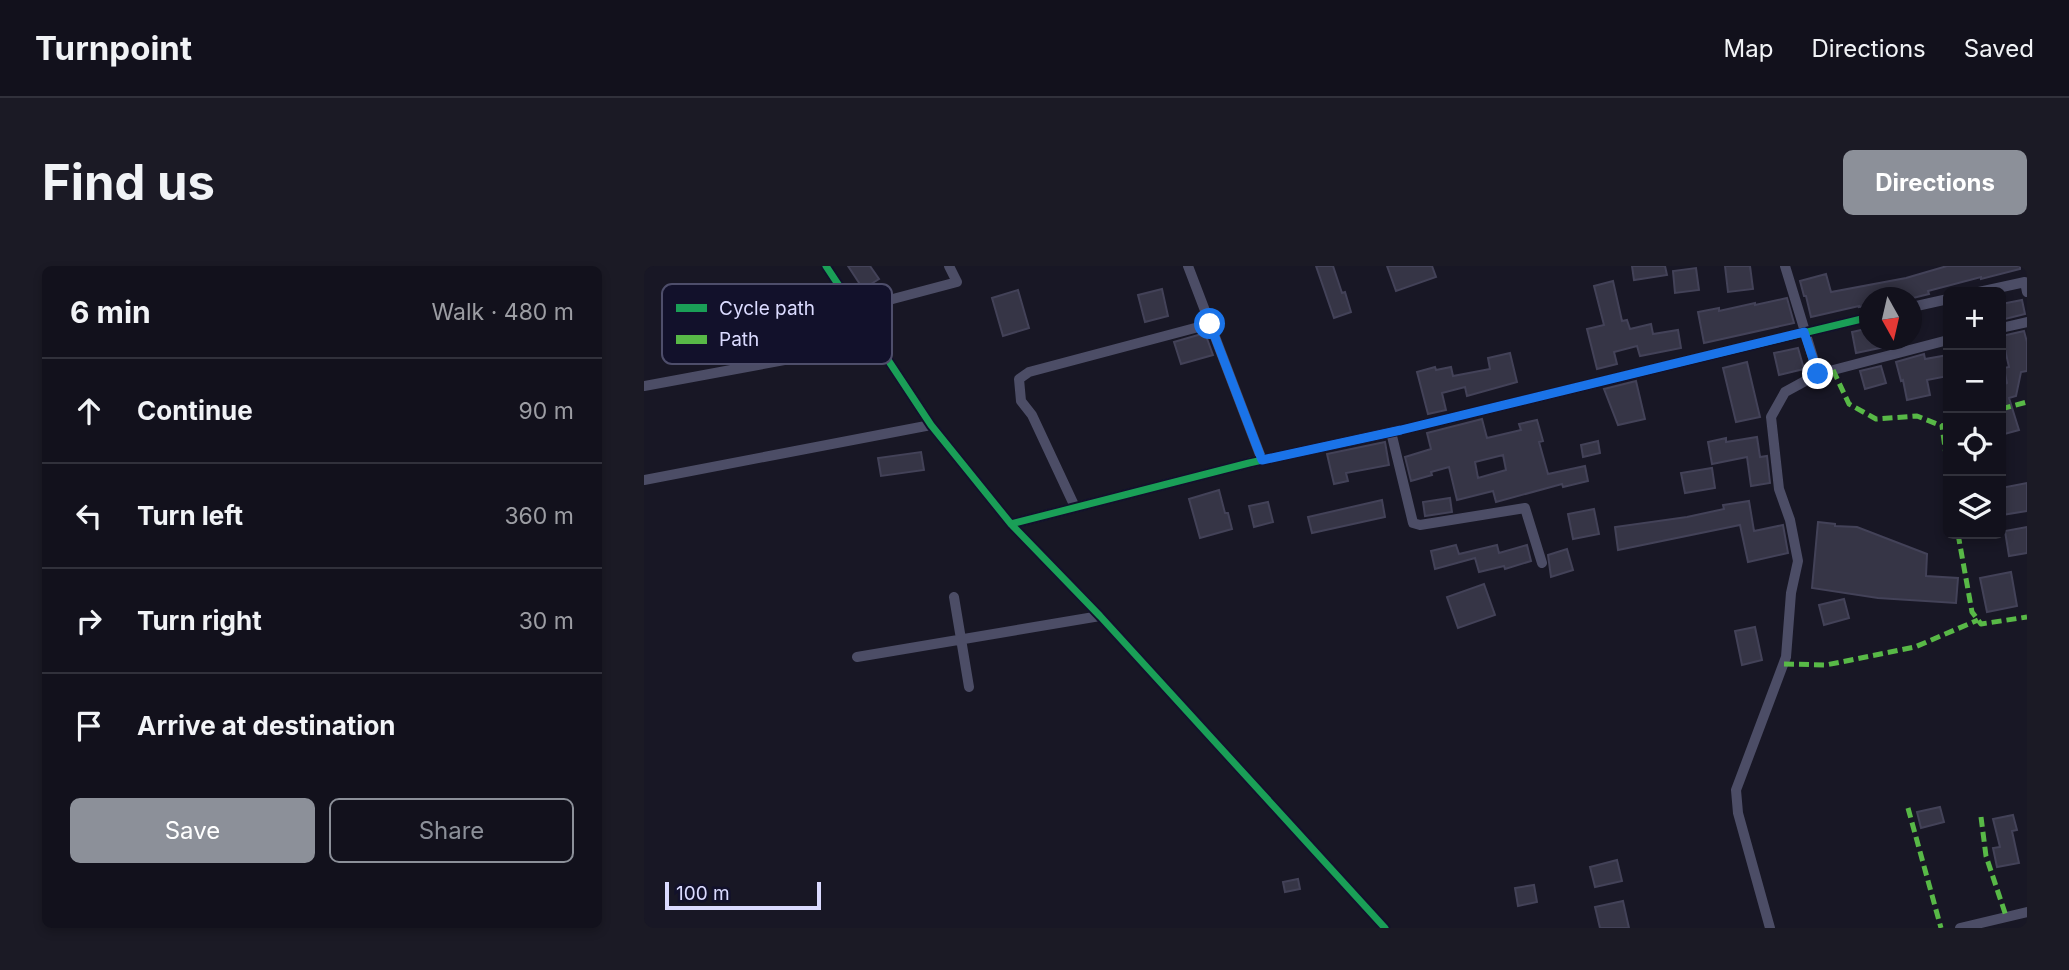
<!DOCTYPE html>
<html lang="en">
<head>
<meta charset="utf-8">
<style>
  body { margin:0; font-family:Inter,sans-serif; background:#1b1a25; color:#f1f3f6 }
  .controls { position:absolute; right:21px; top:21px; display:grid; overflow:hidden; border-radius:10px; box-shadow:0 4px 10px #0003 }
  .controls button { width:63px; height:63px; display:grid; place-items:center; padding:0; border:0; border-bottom:2px solid #31313b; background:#12111c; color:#f1f3f6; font:35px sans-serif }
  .compass { position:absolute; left:1215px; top:21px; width:63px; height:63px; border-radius:50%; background:#12111c; box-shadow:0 4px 10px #0003; rotate:172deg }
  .scale { position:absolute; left:21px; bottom:18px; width:156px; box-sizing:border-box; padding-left:7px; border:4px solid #dbdbff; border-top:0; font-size:19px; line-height:24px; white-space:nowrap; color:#dbdbff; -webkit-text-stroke:5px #12112b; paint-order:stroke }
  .stop { position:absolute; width:21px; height:21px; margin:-16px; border:5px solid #1a73e8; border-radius:50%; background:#fff }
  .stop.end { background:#1a73e8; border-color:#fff; box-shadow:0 2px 7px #0008 }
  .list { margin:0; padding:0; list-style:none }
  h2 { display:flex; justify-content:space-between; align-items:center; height:91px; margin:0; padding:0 28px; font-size:30px }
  h2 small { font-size:23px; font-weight:400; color:#9c9da3 }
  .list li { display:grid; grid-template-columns:46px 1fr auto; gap:21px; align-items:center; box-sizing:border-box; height:105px; padding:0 28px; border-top:2px solid #31313b }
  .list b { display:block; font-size:26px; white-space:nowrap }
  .list em { font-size:23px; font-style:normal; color:#9c9da3 }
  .actions { display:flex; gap:14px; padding:21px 28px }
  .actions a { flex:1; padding:16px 0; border:2px solid #8c9099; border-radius:10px; text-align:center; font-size:24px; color:#8c9099 }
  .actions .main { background:#8c9099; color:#fff }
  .icon { flex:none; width:38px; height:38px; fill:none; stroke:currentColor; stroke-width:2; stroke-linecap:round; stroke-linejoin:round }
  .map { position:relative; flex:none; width:1383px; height:662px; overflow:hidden; border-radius:10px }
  header { display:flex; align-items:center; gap:42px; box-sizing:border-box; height:98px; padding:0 35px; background:#12111c; border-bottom:2px solid #31313b }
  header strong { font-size:33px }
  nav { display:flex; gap:38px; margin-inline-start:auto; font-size:24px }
  .intro { display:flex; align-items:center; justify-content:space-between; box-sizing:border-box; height:168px; padding:0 42px }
  h1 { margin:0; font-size:49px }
  .button { padding:18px 32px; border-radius:10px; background:#8c9099; color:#fff; font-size:24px; font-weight:700 }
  main { display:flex; gap:42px; padding:0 42px }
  aside { flex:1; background:#12111c; border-radius:10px; box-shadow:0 4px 10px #0003 }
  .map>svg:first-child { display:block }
  .building { fill:#363546; stroke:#434258; stroke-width:2; fill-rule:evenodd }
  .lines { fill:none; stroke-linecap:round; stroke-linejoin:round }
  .minor { stroke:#4c4d66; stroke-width:10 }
  .quiet { stroke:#58b947; stroke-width:5; stroke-dasharray:10 5; stroke-linecap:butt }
  .cycleway-casing { stroke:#12112b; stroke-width:11 }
  .cycleway { stroke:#1a9f57; stroke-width:7 }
  .route { stroke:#1a73e8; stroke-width:9 }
  .key { fill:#12112b; stroke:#4e4e6b; stroke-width:2 }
  .key-label { font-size:19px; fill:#dbdbff }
</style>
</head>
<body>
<header>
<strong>Turnpoint</strong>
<nav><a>Map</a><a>Directions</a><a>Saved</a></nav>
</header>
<div class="intro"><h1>Find us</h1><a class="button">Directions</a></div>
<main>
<aside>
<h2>6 min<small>Walk · 480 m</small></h2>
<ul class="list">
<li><svg class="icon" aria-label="ahead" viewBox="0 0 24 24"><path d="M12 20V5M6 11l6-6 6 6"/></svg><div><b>Continue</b></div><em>90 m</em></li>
<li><svg class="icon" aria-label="left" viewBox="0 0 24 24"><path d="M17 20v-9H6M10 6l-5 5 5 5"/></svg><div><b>Turn left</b></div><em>360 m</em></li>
<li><svg class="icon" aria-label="right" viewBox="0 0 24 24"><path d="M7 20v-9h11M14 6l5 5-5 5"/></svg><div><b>Turn right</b></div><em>30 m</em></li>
<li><svg class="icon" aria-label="arrive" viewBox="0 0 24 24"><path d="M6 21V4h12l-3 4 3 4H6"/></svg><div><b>Arrive at destination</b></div></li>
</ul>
<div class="actions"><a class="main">Save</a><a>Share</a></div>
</aside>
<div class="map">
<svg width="1383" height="662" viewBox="0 0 1383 662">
  <rect width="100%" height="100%" fill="#181725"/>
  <path class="building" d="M204,0H226L235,13L219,23Z
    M672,0H689L698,27L701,26L707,46L690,52Z
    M743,0H788L792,11L752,25Z
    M988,0H1021L1023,9L990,14Z
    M1081,0H1106L1109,23L1084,26Z
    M1303,0H1376V3L1337,13V11L1284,25L1285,28L1269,32H1226V39L1215,41V40L1167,51L1162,30H1160L1156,15L1182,8L1187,26L1262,12Z
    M1052,2L1055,24L1031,27L1029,5Z
    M969,15L978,55L983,54L986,63L1007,58L1009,68L1034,64L1037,82L996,90L993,80L970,86L973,98L953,103L943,63L960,59L950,20Z
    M518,23L524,50L501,56L494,29Z
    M374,24L385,62L359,70L348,32Z
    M1143,32L1150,57L1060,77L1054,46L1075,42V45L1111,37V39Z
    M1378,34L1381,48L1357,54V38Z
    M1226,62V74H1260V77L1212,87L1208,66Z
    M1380,65L1383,76V105L1377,106L1372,130L1365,132L1375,164L1357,169V112L1359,111L1361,118L1363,117L1360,102L1365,101L1358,70Z
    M561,67L569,89L537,98L530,76Z
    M1154,82L1160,103L1135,109L1130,87Z
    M866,87L873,116L823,130L821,121L798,127L802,144L784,148L773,106L791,101L792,104L807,101L809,110L846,103L844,92Z
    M1280,88L1281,93L1304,89V110L1283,114L1286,129L1263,134L1259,114L1257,115L1252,96Z
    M1103,96L1116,151L1092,156L1079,102Z
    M1237,100L1242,117L1221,123L1216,105Z
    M992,115L1001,153L974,159L960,123Z
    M838,153L843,172L877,164L875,158L893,154L899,175L895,176L904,208L941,200L944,215L919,221L918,218L852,236L849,225L813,234L805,201L787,206L788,209L767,215L761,191L787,183L783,167ZM859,189L862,204L834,212L831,196Z
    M1113,171L1116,191L1123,190L1126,217L1107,220L1103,191L1068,198L1064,176L1082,172V176Z
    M954,175L956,187L939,191L937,179Z
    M741,176L745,199L702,207L704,215L690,218L683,188Z
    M277,186L280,204L237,210L234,192Z
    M1068,202L1071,222L1041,227L1037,207Z
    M1383,217V245L1358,249L1357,222Z
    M575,224L581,247H584L588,263L556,272L545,233Z
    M806,232L808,246L781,250L779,236Z
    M738,234L741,251L668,267L664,251Z
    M1105,235L1110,265L1139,259L1144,287L1104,296L1096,259L974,284L971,261L1043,251L1080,243L1079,239Z
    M624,236L629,256L610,261L605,240Z
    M950,243L955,268L929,273L924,248Z
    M1174,256L1191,258V260L1213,261L1283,288L1282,310L1314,312L1312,337L1234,332L1168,322Z
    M1383,261V287L1365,290L1361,265Z
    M812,279L815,288L853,279L855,287L883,279L887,295L861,303L860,300L835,306L831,292L791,303L787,285Z
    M923,283L929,304L907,311L904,289Z
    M1367,306L1373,340L1343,346L1336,312Z
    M840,318L851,349L814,362L803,331Z
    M1200,333L1205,352L1180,359L1175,339Z
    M1111,361L1118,394L1098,399L1091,365Z
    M1296,541L1300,556L1277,562L1273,546Z
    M1369,549L1373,564L1368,565L1375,597L1353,601L1349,582L1356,581L1349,553Z
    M973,594L978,615L951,621L946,601Z
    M654,613L656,623L641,626L639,616Z
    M890,619L893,636L874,640L871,622Z
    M979,635L985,662H956L951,641Z"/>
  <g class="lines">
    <path class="minor" d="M182,0L287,159L367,258L456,350L741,662
      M544,0L618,194
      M1141,0L1174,108
      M1335,26L1381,16L1383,26
      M1268,41L1304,33
      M211,43L313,16L305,0
      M1357,62L1383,56
      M0,120L233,77
      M747,166L769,257L776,259L881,242L898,297
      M0,214L287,159
      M431,241L388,149L377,135L375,113L385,106L566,58
      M367,258L605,197L757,164L1226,51
      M310,331L325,421
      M213,391L456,350
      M1126,662L1094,547L1092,524L1142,391L1147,327L1154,295L1146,254L1135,223L1127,151L1141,126L1174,108L1304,74
      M1316,662L1383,646"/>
    <path class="quiet" d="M1189,104L1205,138L1232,153L1273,150L1298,160
      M1357,143L1383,136
      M1304,158L1298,160L1304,204
      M1314,268L1328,346L1337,358L1383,351
      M1140,398L1182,399L1271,381L1334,354
      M1264,542L1297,662
      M1337,551L1342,590L1362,650"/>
    <defs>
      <path id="cycleway" d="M182,0L287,159L367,258L456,350L741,662
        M367,258L605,197L757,164L1226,51"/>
    </defs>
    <use href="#cycleway" class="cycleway-casing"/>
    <use href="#cycleway" class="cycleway"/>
  </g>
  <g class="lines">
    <path class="route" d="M566,58L618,194L757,164L1160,66L1174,108"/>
  </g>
  <rect x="18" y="18" width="230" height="80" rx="10" class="key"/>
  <rect x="32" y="38" width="31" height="8" fill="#1a9f57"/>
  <rect x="32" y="69" width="31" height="9" fill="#58b947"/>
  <g class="key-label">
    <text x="75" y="49">Cycle path</text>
    <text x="75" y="80">Path</text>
  </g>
</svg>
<div class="controls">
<button>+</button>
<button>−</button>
<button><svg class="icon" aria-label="locate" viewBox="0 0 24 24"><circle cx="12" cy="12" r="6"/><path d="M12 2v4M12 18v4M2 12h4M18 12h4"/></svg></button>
<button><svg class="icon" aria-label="layers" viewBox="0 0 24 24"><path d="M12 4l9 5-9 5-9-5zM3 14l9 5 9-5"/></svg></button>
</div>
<svg class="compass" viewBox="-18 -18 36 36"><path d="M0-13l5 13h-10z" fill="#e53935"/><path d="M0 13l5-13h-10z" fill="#9c9da3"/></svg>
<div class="scale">100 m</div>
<div class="stop" style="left:566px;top:58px"></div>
<div class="stop end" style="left:1174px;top:108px"></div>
</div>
</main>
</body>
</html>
